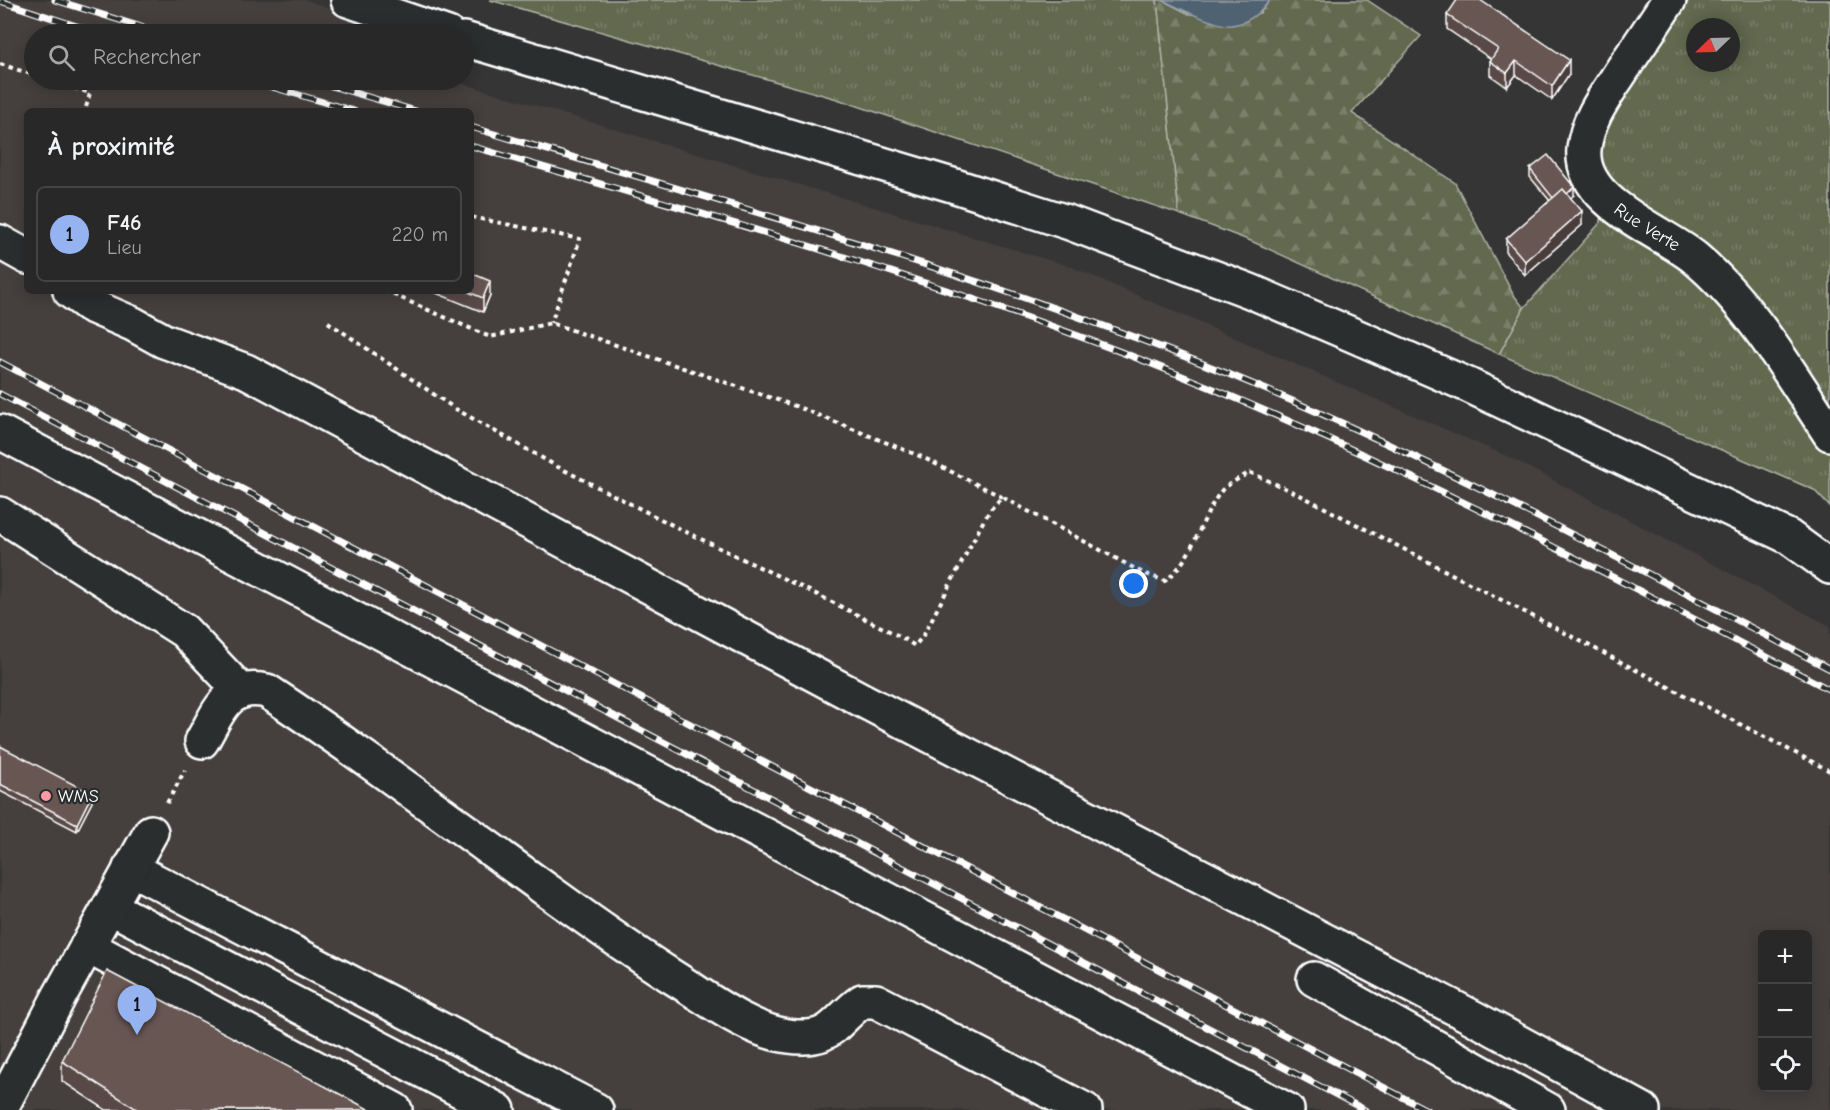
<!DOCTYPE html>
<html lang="fr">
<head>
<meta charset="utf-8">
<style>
  body { margin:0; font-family:"Comic Neue",sans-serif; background:#343434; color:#f1f3f6 }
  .controls { position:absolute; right:18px; bottom:18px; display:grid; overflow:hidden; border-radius:9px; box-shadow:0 3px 15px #0003 }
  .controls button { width:54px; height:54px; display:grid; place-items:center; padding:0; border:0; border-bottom:2px solid #444445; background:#282828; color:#f1f3f6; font:30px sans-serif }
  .compass { position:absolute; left:1686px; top:18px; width:54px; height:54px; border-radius:50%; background:#282828; box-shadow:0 3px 15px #0003; rotate:247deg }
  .you { position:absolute; left:1134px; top:584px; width:21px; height:21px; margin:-15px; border:4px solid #fff; border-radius:50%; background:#1a73e8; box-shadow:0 0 0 9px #1a73e833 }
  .badge { display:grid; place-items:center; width:39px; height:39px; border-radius:50%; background:#95b2f1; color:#111; font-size:20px; font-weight:700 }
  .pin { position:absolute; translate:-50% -50px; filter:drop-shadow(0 2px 3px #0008) }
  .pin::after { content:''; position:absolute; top:32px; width:21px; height:18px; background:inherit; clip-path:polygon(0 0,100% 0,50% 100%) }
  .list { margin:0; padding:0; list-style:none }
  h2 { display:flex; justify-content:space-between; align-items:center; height:78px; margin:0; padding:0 24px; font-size:26px }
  h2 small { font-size:20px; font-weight:400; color:#a5a6a8 }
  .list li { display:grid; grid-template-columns:39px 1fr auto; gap:18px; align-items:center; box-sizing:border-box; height:96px; margin:0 12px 12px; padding:0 12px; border:2px solid #444445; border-radius:9px }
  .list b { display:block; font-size:22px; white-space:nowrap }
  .list p { margin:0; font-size:20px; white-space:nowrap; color:#a5a6a8 }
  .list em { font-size:20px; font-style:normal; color:#a5a6a8 }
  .icon { flex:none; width:33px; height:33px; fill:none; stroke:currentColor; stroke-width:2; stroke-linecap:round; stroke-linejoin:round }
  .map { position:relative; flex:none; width:1830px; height:1110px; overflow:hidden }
  .search { position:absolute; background:#282828; box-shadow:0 3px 15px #0003; left:24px; top:24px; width:450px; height:66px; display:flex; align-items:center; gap:15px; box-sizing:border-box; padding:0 21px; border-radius:33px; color:#a5a6a8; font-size:22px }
  .panel { position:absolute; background:#282828; box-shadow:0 3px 15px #0003; left:24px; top:108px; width:450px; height:186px; border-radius:9px }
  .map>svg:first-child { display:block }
  .built { fill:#453f3e; fill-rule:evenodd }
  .grass { fill:url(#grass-tufts); stroke:#b0b4a7; stroke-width:1.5; fill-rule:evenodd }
  .forest { fill:url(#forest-firs); stroke:#b0b4a7; stroke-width:1.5 }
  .water { fill:#506272; stroke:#96a1aa; stroke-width:1.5 }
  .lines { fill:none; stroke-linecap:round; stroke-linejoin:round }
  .minor-casing { stroke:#fff; stroke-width:38 }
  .path { stroke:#fff; stroke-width:4; stroke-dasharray:4.5 4.5; stroke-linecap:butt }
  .minor { stroke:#2a2d2e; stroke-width:33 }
  .rail-casing { stroke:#fff; stroke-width:7 }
  .rail { stroke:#2a2d2e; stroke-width:4.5; stroke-dasharray:14; stroke-linecap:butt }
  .wall { fill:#594a47; stroke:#fff; stroke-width:1.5 }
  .shaded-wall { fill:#493c3a; stroke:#fff; stroke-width:1.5 }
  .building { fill:#685653; stroke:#fff; stroke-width:1.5 }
  .poi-dot { fill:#ff9aa2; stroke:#2a2d2e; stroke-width:2 }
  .labels { text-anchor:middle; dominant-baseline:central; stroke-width:4.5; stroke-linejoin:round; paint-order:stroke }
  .street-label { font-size:18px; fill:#fff; stroke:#2a2d2e }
  .poi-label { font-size:18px; fill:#fff; stroke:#2a2d2e; text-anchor:start }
</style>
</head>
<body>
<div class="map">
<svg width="1830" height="1110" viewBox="0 0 1830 1110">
  <defs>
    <pattern id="grass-tufts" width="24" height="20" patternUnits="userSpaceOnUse" patternTransform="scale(1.5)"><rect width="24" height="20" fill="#62694f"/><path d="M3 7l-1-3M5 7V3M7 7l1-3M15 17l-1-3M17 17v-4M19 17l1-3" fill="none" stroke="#7a8069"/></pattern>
    <pattern id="forest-firs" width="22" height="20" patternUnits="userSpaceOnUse" patternTransform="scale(1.5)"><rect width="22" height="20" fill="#62694f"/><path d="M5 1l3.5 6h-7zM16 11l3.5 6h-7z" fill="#7a8069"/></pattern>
  </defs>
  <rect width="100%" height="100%" fill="#363535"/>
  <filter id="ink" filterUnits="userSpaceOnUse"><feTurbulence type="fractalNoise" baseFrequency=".0167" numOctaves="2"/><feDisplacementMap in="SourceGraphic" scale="12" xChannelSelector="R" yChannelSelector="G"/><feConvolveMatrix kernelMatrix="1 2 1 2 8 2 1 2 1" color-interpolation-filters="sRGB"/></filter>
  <g filter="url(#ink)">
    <path class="built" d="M0,0H306L395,30L394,34H34V80H451L1072,267L1511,458L1830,626V1110H0ZM27,111H471V291H27ZM1762,934H1808V1088H1762Z"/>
    <path class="grass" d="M490,0H1157L1179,214L837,99Z
      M1689,0H1830V507L1814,490L1499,354L1524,308L1601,222L1599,135ZM1695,27H1731V63H1695Z"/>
    <path class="forest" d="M1157,0H1162L1189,14L1260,13L1270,0H1367L1421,36L1352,113L1455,183L1513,294L1524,308L1499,354L1251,241L1179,214Z"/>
    <path class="water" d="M1162,0H1270C1261,12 1248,23 1232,25C1218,27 1176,7 1162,0Z"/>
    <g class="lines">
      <defs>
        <g id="minor">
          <path d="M348,0L448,34"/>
          <path id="s1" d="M1669,0C1655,21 1641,43 1626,64C1610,90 1587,117 1584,149C1579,203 1661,230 1695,258C1750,304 1791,375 1830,434"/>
          <path d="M464,39L952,185L1070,223L1250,291L1353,335L1468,385L1789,537L1830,567"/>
          <path d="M0,242L27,257"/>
          <path d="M70,291L89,305L133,324L164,341L246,371L862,700L1474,1018L1643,1110"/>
          <path d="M0,432L1287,1110"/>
          <path d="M0,514L184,631L240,690"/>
          <path d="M202,741C219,712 227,682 267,691C363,754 455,824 548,891C591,922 634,953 679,981C711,1001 750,1031 788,1036C833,1042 832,1023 862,1001H876L1085,1110"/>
          <path d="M130,868L596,1110"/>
          <path d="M110,907L498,1110"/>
          <path d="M87,946L395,1110"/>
          <path d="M1314,979L1548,1110"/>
          <path d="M0,1110L60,995L151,832"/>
        </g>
      </defs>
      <use href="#minor" class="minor-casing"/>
      <path class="path" d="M0,64L34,75
        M48,80L90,93L85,111
        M471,217L580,239L551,323
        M385,291L490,337L551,323L798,407L922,457L1002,497
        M328,322L454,408L558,467L682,530L820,596L899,636L915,646L924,634L984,520L991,509L1002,497L1143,573L1165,581C1194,559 1200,518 1222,490C1227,484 1242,478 1249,472L1300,495L1830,771
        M167,803L185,770"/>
      <use href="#minor" class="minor"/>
      <defs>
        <path id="rail" d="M55,0L164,34
          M0,1L101,34
          M248,80L354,111
          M311,80L416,111
          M471,127C734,206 1001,279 1255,385C1452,468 1641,570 1830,669
          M471,146C699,213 930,277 1152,364C1386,456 1608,574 1830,690
          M0,362L1427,1110
          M0,394L1365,1110"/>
      </defs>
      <use href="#rail" class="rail-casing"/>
      <use href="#rail" class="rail"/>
    </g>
    <path class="wall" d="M1447,15L1569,74L1552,100L1516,75L1507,87L1490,75V61L1491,59L1447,29Z
      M1530,169L1574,195L1570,198L1582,225L1525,275L1506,253V239L1550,201L1530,177Z
      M431,291H471L490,295L483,312Z
      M0,746L92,802L77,831L0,791Z
      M62,1061L370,1110H106L62,1081Z"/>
    <path class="shaded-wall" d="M1569,60V74L1552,100V86Z
      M1516,61V75L1507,87V73Z
      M1574,187V195L1557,209V202Z
      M1582,211V225L1525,275V261Z
      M490,281V295L483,312V298Z
      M92,794V802L77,831V824Z"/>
    <path class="building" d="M1457,0H1480L1569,60L1552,86L1516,61L1507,73L1490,61L1498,49L1447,15Z
      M1548,155L1574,187L1567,194L1563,189L1553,198L1530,169Z
      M1563,189L1582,211L1525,261L1506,239Z
      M471,273L490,281L483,298L466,291H471Z
      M0,746L92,794L77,824L0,784Z
      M107,971L370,1110H138L62,1061Z"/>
  </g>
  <circle class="poi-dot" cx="46" cy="796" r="6"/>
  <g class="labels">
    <g class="street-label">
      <text stroke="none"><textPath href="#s1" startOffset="279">Rue Verte</textPath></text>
    </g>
    <g class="poi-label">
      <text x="58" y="796">WMS</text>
    </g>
  </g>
</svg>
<div class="controls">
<button>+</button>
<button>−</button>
<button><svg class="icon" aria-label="locate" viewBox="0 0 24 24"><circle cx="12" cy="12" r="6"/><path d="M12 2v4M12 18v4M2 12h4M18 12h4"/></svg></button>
</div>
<svg class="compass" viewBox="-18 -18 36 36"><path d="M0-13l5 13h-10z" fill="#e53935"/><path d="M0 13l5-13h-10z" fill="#a5a6a8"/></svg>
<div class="you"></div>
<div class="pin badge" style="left:137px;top:1035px">1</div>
<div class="search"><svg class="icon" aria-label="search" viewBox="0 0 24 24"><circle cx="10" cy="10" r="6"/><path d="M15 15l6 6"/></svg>Rechercher</div>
<section class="panel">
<h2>À proximité<small></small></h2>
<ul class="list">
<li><span class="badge">1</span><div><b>F46</b><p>Lieu</p></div><em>220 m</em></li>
</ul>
</section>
</div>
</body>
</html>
